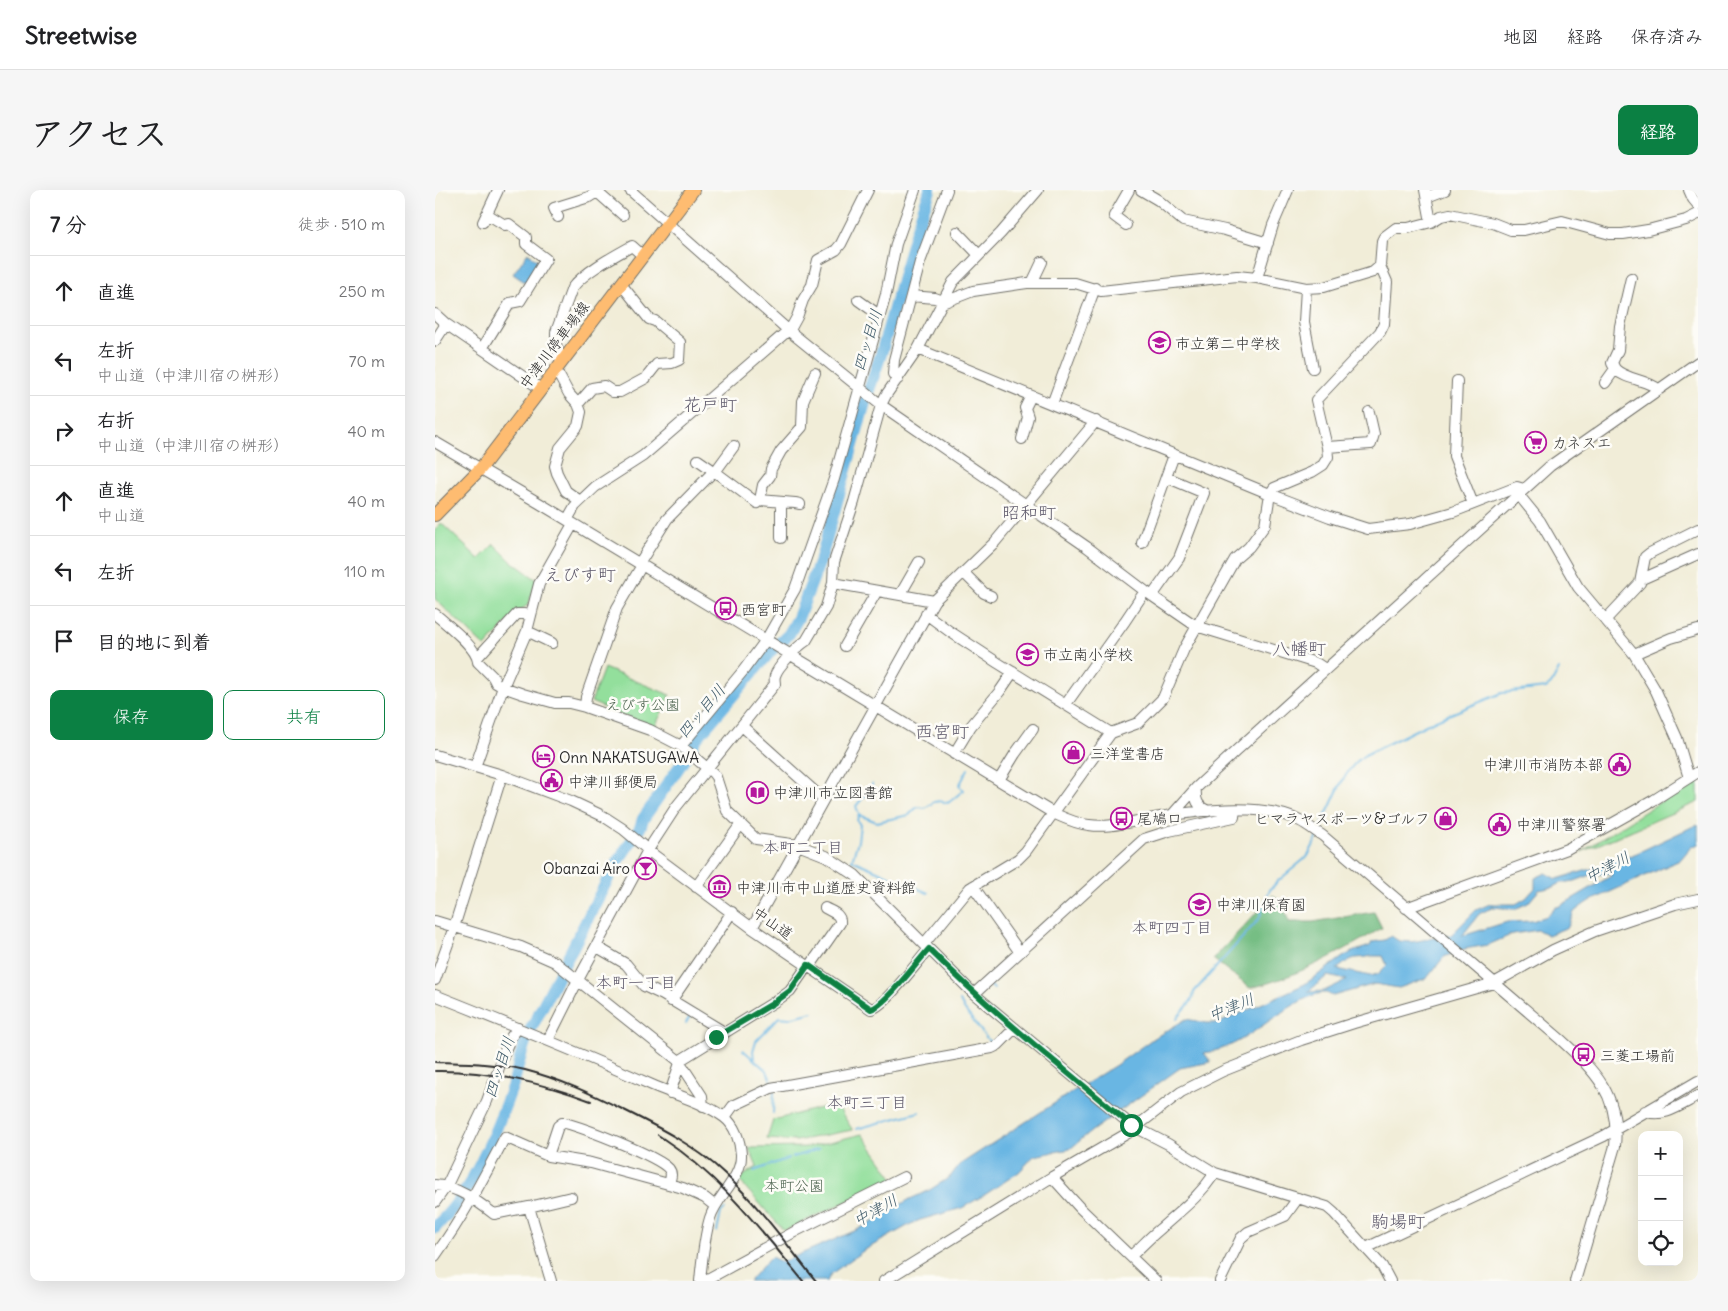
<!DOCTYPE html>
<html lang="ja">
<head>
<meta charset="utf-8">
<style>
  body { margin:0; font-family:Delius,"Klee One",sans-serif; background:#f6f6f6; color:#202124 }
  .controls { position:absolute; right:15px; bottom:15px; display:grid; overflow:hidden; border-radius:10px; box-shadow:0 5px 20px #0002 }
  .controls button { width:45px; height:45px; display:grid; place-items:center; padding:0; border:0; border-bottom:1px solid #e0e0e0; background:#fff; color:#202124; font:25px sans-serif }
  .stop { position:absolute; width:15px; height:15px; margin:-11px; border:4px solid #0b8043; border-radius:50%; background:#fff }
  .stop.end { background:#0b8043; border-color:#fff; box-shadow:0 1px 5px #0008 }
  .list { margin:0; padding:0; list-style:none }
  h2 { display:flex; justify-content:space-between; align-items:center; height:65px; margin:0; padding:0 20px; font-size:21px }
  h2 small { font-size:16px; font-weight:400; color:#757577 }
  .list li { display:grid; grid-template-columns:32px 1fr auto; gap:15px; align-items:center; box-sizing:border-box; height:70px; padding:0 20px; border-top:1px solid #e0e0e0 }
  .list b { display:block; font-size:19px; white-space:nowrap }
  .list p { margin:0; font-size:16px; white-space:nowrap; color:#757577 }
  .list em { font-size:16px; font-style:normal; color:#757577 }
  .actions { display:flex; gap:10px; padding:15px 20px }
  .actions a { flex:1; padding:11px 0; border:1px solid #0b8043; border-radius:10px; text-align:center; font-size:18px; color:#0b8043 }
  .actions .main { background:#0b8043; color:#fff }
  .icon { flex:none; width:28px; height:28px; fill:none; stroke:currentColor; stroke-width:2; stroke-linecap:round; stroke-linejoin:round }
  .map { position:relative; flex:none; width:1263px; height:1091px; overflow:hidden; border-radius:10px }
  header { display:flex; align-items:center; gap:30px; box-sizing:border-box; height:70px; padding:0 25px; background:#fff; border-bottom:1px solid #e0e0e0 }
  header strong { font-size:24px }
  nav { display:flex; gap:28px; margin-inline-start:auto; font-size:18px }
  .intro { display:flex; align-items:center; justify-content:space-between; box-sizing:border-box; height:120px; padding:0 30px }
  h1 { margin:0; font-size:35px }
  .button { padding:12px 22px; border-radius:10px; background:#0b8043; color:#fff; font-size:18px; font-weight:700 }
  main { display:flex; gap:30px; padding:0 30px }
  aside { flex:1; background:#fff; border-radius:10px; box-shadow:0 5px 20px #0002 }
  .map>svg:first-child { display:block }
  .green { fill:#93df9c; stroke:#5f8564 }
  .forest { fill:#76be84; stroke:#507458 }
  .water { fill:#69b6e3; stroke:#4a7087; fill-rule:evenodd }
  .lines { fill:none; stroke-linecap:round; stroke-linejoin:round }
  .stream { stroke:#69b6e3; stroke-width:2 }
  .river { stroke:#69b6e3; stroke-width:12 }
  .minor-casing { stroke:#706f68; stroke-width:12 }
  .major-casing { stroke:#706f68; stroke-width:14 }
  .minor { stroke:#fff; stroke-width:10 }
  .major { stroke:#febc71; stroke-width:12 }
  .rail { stroke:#2b2b2b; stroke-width:2 }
  .route { stroke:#0b8043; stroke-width:6 }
  .labels { text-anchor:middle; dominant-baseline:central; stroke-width:5; stroke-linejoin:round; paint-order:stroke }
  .poi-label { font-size:15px; fill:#2b2b2b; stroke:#fdfcf7; text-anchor:start }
  .street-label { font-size:15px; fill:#2b2b2b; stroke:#fdfcf7 }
  .park-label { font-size:15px; fill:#4a614d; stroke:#fdfcf7 }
  .water-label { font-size:16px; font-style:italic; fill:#415c6b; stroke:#fdfcf7 }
  .neighbourhood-label { font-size:16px; fill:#5f5a6c; stroke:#fdfcf7 }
  .quarter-label { font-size:18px; fill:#5f5a6c; stroke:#fdfcf7 }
</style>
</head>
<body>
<header>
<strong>Streetwise</strong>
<nav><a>地図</a><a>経路</a><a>保存済み</a></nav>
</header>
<div class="intro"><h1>アクセス</h1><a class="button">経路</a></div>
<main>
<aside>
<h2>7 分<small>徒歩 · 510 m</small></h2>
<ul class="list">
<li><svg class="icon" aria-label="ahead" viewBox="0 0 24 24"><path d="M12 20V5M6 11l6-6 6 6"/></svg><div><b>直進</b></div><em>250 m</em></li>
<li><svg class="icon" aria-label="left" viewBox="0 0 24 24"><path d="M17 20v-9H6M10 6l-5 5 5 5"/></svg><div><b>左折</b><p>中山道（中津川宿の桝形）</p></div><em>70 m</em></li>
<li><svg class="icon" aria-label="right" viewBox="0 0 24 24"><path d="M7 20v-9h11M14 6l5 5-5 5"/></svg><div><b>右折</b><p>中山道（中津川宿の桝形）</p></div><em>40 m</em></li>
<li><svg class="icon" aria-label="ahead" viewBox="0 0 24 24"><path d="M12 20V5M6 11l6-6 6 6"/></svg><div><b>直進</b><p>中山道</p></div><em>40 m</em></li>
<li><svg class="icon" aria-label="left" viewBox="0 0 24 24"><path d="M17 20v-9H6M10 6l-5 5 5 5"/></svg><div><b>左折</b></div><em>110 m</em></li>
<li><svg class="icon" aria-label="arrive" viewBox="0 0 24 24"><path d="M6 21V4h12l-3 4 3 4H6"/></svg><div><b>目的地に到着</b></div></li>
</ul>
<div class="actions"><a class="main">保存</a><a>共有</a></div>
</aside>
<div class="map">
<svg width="1263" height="1091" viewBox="0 0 1263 1091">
  <rect width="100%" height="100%" fill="#fdfcf7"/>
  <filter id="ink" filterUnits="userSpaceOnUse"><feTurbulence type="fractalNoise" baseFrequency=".02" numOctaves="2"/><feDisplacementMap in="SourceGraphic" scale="10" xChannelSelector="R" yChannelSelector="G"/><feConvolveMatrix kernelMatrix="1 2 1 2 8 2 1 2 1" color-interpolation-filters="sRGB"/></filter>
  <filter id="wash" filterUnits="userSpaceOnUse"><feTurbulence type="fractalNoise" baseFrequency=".0096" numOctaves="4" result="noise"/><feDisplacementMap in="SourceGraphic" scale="20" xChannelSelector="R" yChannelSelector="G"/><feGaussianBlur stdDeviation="1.12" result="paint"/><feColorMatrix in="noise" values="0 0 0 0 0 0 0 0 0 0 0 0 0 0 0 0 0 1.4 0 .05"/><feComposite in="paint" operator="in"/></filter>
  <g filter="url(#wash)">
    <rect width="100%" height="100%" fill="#f1edd8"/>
    <path class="green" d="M6,333L44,369L59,354L76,371L102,390L93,415L82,422L50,457L0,409V340Z
      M169,478L235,505L219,539L156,512Z
      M1263,588V612L1146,662Z
      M401,914L417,939V940L361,951L332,949L338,930Z
      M427,944L459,989L349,1041L303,989L322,977L314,958L374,957Z"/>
    <path class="forest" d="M838,705L847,713L854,732H878L939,722L947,738C906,762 862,787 815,798L778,769Z"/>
    <path class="water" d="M93,63L105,72L91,93L78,84Z
      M1263,634V654L1256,657L1245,670L1151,713L1139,722L1133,737L1113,745L1103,740L1078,744L1053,755L1029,759L1009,767L992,788L964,798L940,794L898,806C897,806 892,803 891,803C870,801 822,842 802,852C791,858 781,861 769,863L776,872L745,878L654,943L635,959L599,966L584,982L551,1004L527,1018L485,1030L476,1034L428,1061L396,1084L392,1091H314L336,1067L347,1072L424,1039L475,1009L493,1001L515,987L524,975L637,902L681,875L716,850L751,829L772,833H784L870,794L908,767L917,762L935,756L937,752L950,750L956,746L964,751L976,752L1016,745L1041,720L1055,714H1081L1091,708L1100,698V688L1111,683L1122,689L1163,677L1202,663ZM1177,683L1176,686L1125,716L1119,718L1112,726L1097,731L1072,732L1027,746L1044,724L1058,717L1080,719L1093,713L1104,700L1119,697L1126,693L1140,691L1156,685ZM936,766H948L952,775L943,784L935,786L902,779C908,775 915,768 922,768C928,767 930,768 936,766ZM892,786L912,790L889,801L873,802Z"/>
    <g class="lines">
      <path class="stream" d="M424,625L421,616L437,597V594
        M885,640C887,631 891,625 895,617C904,597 911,578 930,565L1001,530L1067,503L1111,498L1116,494L1124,479
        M493,703L417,670L423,651L425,635L422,630L424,625L442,632L474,625L480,619L483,617L490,618L499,612L506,611L513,613L529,600L524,596L533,579
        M554,794L559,799
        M525,811L529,819L557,855
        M742,829C747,819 758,814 759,802L824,729L834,701L843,691L873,666L883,646
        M251,833L255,826
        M308,860L332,881L337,893
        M319,869L318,861L321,851L344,827L354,828L378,822
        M338,923L339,902
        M421,939L484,922
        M358,967L384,959
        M319,981L354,968
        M282,1042L286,1022L290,1019"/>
      <path class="river" d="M0,1038C7,1030 14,1023 20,1015C45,983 64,933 78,894C85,873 87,852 99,833L179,677L205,638L208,629L247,573L261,549L335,462L354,444L363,428L386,368L431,209L446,164L480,44L495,0"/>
    </g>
  </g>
  <g filter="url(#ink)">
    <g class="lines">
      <defs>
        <path id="minor" d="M195,0L353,140L446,215L652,357L710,401L761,436L881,473L890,479
          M706,0L723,10L748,31L790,40L833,53
          M990,0L996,32
          M1254,0L1258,9L1263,15
          M162,2L188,25
          M992,7L1010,0
          M123,27L119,18L154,7L165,0
          M48,32L63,0
          M691,35L679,26L694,0
          M522,42L544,65
          M822,88L838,35L853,0
          M597,93L607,72
          M871,98L869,132L878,178
          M476,106L500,108L508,111
          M423,110L444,125
          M507,113L538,101L592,93H640L666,101L802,86L822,88L871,98L889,97L938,82L945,76
          M0,124L11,134L106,199
          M0,151L11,134
          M48,157L75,113L85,111L111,69L91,54V47L74,34L70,35L52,24
          M483,159L835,304L895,327L933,339L975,334L1018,322L1082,297L1089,299
          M126,172L121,154V142L137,98C149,82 179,66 197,56L207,65
          M1180,179L1177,173L1183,160L1185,136L1196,88
          M121,180L134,204L143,214L146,222L143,236L125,258L120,276L122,283L131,301L145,311
          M463,189L458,184L459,170L485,72L512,0
          M1022,191L1019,266L1038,314
          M1170,193L1180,179C1191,190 1211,189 1223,199
          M143,214L157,198L169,196L178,202H185L211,188L222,174L237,173L244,170L245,152L220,131L214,129L186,94
          M617,214L660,98
          M587,249L593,227L590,218L596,206
          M0,252L104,313L618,623C629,628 641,634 654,635C674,638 694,632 714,629C758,621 825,611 865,631C873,635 880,641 888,646L1125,849C1160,881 1185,905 1180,956L1140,1091
          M892,257L936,254L939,244L934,222
          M263,270L279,281
          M280,282L299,256
          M1083,304L1105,331L1143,397L1199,464L1221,501L1242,548L1254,588
          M325,310L360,313L365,314
          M132,330L140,316L160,297L208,266L356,138L362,127L368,110L377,95L383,70L401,60L406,54L433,0
          M346,348V312
          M707,353L739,265
          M204,374L232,329L279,281L322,313L325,310L328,295L335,286L336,279L346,261L367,237L368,211L380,183
          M529,383L549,403L556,406
          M1207,389L1263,364
          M398,393L499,411
          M465,405L484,372
          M717,406L744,368L769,303L731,287
          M0,424C11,434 42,457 43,472L58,487L61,493L68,497L88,504L120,513H134L150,517L215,540L246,556L278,583L281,587L292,621L321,649L363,655L391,666L420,685L539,804L696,935L733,954L780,983L892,1017L899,1023L947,1076L955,1091
          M491,424L514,441L563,473L676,543
          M1174,426L1205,393L1210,367L1215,363L1263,339
          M92,441L117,453
          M410,456L442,401
          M1199,464L1236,448L1263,440
          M42,468L82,424H89L95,426
          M631,514L690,431L710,401
          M150,517L151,507L182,418L207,375
          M307,536L388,609
          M246,556L308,481L331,450L360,399L399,289L451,104L461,54L480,0
          M519,564L536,536L565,501L578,482
          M0,565L67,585L136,611L168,626L188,639L219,665L317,738L436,819C449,817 483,771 494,759
          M40,577L68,497L92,441L104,394L138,334
          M564,590L580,564L598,539
          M761,598C760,610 762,616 773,621
          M737,625L761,598L803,559L1115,276L1263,172
          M538,696L584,761
          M261,697L306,634
          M971,718L1132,659L1219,610L1263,582
          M0,731L86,757L120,772L244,871L267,906L268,916
          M317,738L499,411L560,352L661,231
          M489,754L535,698L583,669L591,661L676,543L703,533L728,508L749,459L800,369L814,357L830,335L835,304L839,298L877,282L888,275L893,267L892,257L881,210L945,142L949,134L952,92L945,76L947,51L949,47L961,38H973L996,32L1006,26L1015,24L1058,33L1076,40H1089L1127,31L1175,44H1188L1213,40L1251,30L1263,24
          M162,757L191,774L209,796L228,805L289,842
          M375,776L405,733C406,724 397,722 390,718
          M0,790L19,737L67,585
          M539,804L709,649L734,641L799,627L800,620
          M0,805C73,834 145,863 217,895C240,905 268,912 289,927C300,935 305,951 306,964C307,989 282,1005 275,1028C269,1048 267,1070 265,1091
          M236,811L297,722
          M113,850L143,790L213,660L241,617L340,494C340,492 339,489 340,486C342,477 363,456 371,451L391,417L398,393L399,372L419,312L446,215L451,205L483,159L518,92L566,43L603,0
          M244,871L344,809L355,801L373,775
          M235,903L245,873
          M1210,921C1228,929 1247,914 1263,906
          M290,927L298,916L336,898L557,858L563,855L580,838
          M113,966L123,936L127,933H130C149,938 223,966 234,979C238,984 235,989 234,994
          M617,987L645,1018L721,1091
          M0,995C22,996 42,1011 59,1024L94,1017L116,1091
          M0,1012L12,995L52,911L71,858L76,847L83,838
          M94,1017L136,1007
          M931,1058L1169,946L1263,891
          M0,1066C28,1027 48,989 70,947L113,966L156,973L248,998L270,1008L280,1016
          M696,1066C706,1057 715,1047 725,1039C747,1019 763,1008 780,983
          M269,1091L361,1041L469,987
          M449,1091L617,987L693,943L746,902L788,881L866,850L919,833L1059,793L1118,760L1160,741L1240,714L1263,709
          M785,1091L806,1048L813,1042L850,1026L863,1008"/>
        <path id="major" d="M0,325L46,278L258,0"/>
      </defs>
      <use href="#minor" class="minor-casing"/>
      <use href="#major" class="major-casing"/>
      <use href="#minor" class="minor"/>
      <use href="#major" class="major"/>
      <path class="rail" d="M0,872C30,873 61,873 90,880C125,889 157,904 189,920C225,938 261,956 290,984C324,1016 352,1055 381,1091
        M0,881C51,880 108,893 156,911
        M223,945C282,983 324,1037 368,1091"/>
    </g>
  </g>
  <g class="lines" filter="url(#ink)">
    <path class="route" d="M281,847L337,814L355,801L373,775L436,819C449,817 483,771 494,759C557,822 627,878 696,935"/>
  </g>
  <defs>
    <symbol id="school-ring" viewBox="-11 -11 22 22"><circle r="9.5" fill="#fdfcf7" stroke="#b5179e" stroke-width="1.5"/><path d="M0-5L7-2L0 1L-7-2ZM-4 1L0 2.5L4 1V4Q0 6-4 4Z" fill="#b5179e"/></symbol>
    <symbol id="supermarket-ring" viewBox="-11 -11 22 22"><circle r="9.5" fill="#fdfcf7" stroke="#b5179e" stroke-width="1.5"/><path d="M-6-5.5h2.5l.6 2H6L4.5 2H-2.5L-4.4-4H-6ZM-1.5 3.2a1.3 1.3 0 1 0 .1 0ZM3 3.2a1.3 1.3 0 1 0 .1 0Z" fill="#b5179e"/></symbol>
    <symbol id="bus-ring" viewBox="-11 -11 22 22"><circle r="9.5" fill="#fdfcf7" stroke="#b5179e" stroke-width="1.5"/><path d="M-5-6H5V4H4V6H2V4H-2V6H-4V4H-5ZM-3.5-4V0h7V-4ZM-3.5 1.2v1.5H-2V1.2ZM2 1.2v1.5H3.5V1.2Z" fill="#b5179e"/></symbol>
    <symbol id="shop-ring" viewBox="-11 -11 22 22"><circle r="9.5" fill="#fdfcf7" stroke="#b5179e" stroke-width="1.5"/><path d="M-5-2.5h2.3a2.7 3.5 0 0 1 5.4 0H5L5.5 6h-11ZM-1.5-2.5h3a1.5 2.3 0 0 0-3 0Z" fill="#b5179e"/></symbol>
    <symbol id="hotel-ring" viewBox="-11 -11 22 22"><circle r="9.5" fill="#fdfcf7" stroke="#b5179e" stroke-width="1.5"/><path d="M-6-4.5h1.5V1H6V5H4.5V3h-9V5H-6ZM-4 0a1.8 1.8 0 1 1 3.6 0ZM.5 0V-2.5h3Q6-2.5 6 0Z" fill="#b5179e"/></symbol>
    <symbol id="civic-ring" viewBox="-11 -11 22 22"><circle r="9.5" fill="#fdfcf7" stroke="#b5179e" stroke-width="1.5"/><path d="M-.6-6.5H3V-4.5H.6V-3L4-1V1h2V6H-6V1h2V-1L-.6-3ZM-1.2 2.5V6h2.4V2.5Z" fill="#b5179e"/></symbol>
    <symbol id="library-ring" viewBox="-11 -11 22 22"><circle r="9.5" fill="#fdfcf7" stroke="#b5179e" stroke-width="1.5"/><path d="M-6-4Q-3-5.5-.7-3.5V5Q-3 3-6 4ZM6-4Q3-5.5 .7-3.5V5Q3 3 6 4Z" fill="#b5179e"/></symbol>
    <symbol id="bar-ring" viewBox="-11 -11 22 22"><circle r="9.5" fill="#fdfcf7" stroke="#b5179e" stroke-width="1.5"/><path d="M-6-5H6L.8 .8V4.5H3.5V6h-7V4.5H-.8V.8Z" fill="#b5179e"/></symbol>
    <symbol id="museum-ring" viewBox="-11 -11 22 22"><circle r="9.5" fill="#fdfcf7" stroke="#b5179e" stroke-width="1.5"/><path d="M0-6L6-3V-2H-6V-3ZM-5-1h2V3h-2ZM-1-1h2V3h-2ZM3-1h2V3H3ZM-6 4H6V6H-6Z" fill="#b5179e"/></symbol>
  </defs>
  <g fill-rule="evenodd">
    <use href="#school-ring" x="712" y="140" width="25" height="25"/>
    <use href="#supermarket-ring" x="1088" y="240" width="25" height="25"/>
    <use href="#bus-ring" x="278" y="406" width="25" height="25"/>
    <use href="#school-ring" x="580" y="452" width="25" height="25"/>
    <use href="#shop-ring" x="626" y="550" width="25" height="25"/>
    <use href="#hotel-ring" x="96" y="554" width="25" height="25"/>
    <use href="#civic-ring" x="1172" y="562" width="25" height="25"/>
    <use href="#civic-ring" x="104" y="578" width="25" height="25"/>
    <use href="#library-ring" x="310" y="590" width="25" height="25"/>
    <use href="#bus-ring" x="674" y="616" width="25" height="25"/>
    <use href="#shop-ring" x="998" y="616" width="25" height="25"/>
    <use href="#civic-ring" x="1052" y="622" width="25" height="25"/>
    <use href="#bar-ring" x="198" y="666" width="25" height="25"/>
    <use href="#museum-ring" x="272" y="684" width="25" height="25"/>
    <use href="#school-ring" x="752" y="702" width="25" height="25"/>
    <use href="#bus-ring" x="1136" y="852" width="25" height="25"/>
  </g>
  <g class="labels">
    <g class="poi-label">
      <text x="740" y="153">市立第二中学校</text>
      <text x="1117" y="252">カネスエ</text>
      <text x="306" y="419">西宮町</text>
      <text x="608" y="464">市立南小学校</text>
      <text x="655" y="563">三洋堂書店</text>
      <text x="124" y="567">Onn NAKATSUGAWA</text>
      <text x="1168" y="574" text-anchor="end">中津川市消防本部</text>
      <text x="133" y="591">中津川郵便局</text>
      <text x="338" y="602">中津川市立図書館</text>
      <text x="702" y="628">尾鳩口</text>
      <text x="995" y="628" text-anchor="end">ヒマラヤスポーツ&amp;ゴルフ</text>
      <text x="1081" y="634">中津川警察署</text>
      <text x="195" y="678" text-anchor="end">Obanzai Airo</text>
      <text x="301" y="697">中津川市中山道歴史資料館</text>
      <text x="781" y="714">中津川保育園</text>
      <text x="1165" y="865">三菱工場前</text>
    </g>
    <g class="street-label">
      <text transform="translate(119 155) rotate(-53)">中津川停車場線</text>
      <text transform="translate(338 733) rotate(35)">中山道</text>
    </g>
    <g class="park-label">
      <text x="208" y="514">えびす公園</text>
      <text x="359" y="995">本町公園</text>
    </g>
    <g class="water-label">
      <text transform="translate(432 150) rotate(-73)">四ッ目川</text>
      <text transform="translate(266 521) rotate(-50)">四ッ目川</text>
      <text transform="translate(1172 677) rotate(-28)">中津川</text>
      <text transform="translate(796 817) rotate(-22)">中津川</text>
      <text transform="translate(64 877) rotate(-72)">四ッ目川</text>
      <text transform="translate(440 1020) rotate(-29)">中津川</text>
    </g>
    <g class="neighbourhood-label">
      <text x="368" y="657">本町二丁目</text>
      <text x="737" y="737">本町四丁目</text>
      <text x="201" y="792">本町一丁目</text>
      <text x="432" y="912">本町三丁目</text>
    </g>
    <g class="quarter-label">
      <text x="275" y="214">花戸町</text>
      <text x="594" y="322">昭和町</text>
      <text x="145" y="384">えびす町</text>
      <text x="864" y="458">八幡町</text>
      <text x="507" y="541">西宮町</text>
      <text x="963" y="1031">駒場町</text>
    </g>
  </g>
</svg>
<div class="controls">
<button>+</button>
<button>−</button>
<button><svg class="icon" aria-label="locate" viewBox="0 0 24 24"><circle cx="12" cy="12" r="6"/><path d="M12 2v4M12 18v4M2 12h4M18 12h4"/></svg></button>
</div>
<div class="stop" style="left:696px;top:935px"></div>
<div class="stop end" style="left:281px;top:847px"></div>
</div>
</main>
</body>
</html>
